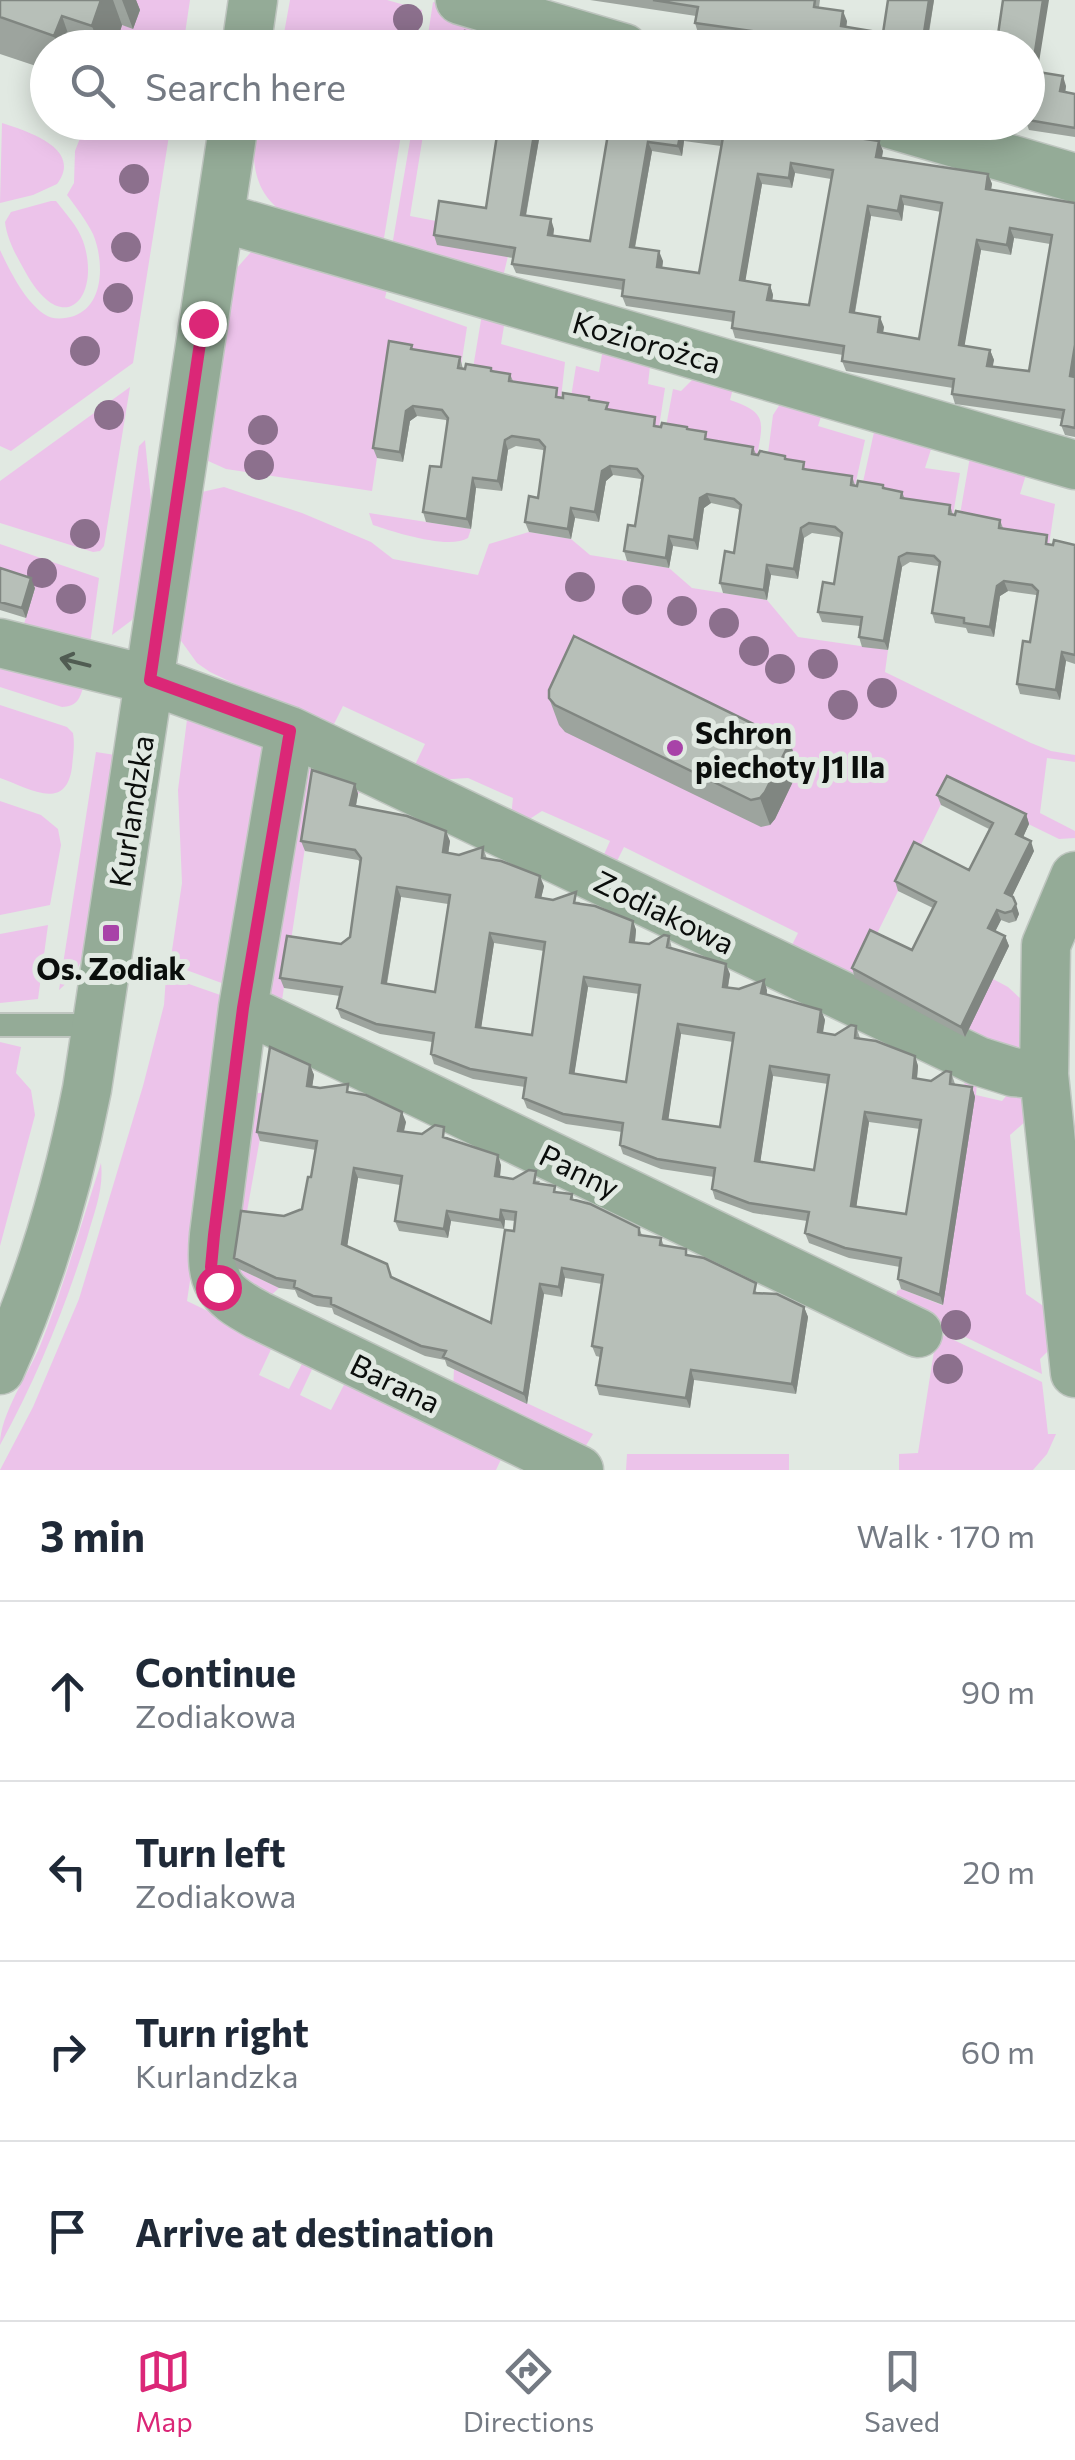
<!DOCTYPE html>
<html lang="en">
<head>
<meta charset="utf-8">
<style>
  body { margin:0; font-family:Commissioner,sans-serif; background:#f6f6f7; color:#1f2937 }
  .stop { position:absolute; width:30px; height:30px; margin:-22px; border:8px solid #db2777; border-radius:50%; background:#fff }
  .stop.end { background:#db2777; border-color:#fff; box-shadow:0 2px 10px #0008 }
  .list { margin:0; padding:0; list-style:none }
  h2 { display:flex; justify-content:space-between; align-items:center; height:130px; margin:0; padding:0 40px; font-size:42px }
  h2 small { font-size:32px; font-weight:400; color:#747a83 }
  .list li { display:grid; grid-template-columns:65px 1fr auto; gap:30px; align-items:center; box-sizing:border-box; height:180px; padding:0 40px; border-top:2px solid #e0e1e3 }
  .list b { display:block; font-size:38px; white-space:nowrap }
  .list p { margin:0; font-size:32px; white-space:nowrap; color:#747a83 }
  .list em { font-size:32px; font-style:normal; color:#747a83 }
  .icon { flex:none; width:55px; height:55px; fill:none; stroke:currentColor; stroke-width:2; stroke-linecap:round; stroke-linejoin:round }
  .map { position:relative; flex:none; width:1075px; height:1470px; overflow:hidden }
  .search { position:absolute; background:#fff; box-shadow:0 5px 25px #0003; left:30px; right:30px; top:30px; height:110px; display:flex; align-items:center; gap:25px; box-sizing:border-box; padding:0 35px; border-radius:55px; color:#747a83; font-size:38px }
  .sheet { height:850px; background:#fff }
  nav { display:flex; justify-content:space-around; align-items:center; box-sizing:border-box; height:140px; border-top:2px solid #e0e1e3; background:#fff; font-size:28px; color:#747a83 }
  nav a { display:grid; justify-items:center; gap:5px }
  nav .on { color:#db2777 }
  .map>svg:first-child { display:block }
  .green { fill:#ecc3ea }
  .lines { fill:none; stroke-linecap:round; stroke-linejoin:round }
  .service-casing { stroke:#bfc6c0; stroke-width:26 }
  .minor-casing { stroke:#bfc6c0; stroke-width:51 }
  .service { stroke:#94ab97; stroke-width:22 }
  .minor { stroke:#94ab97; stroke-width:48 }
  .tree { fill:#8c708d }
  .wall { fill:#9da49e; fill-rule:evenodd }
  .shaded-wall { fill:#808681 }
  .building { fill:#b7bfb8; stroke:#808681; stroke-width:2.5; fill-rule:evenodd }
  .oneway { stroke:#505c52 }
  .route { stroke:#db2777; stroke-width:12 }
  .poi-dot { fill:#a843a8; stroke:#e1e9e2; stroke-width:4 }
  .labels { text-anchor:middle; dominant-baseline:central; stroke-width:10; stroke-linejoin:round; paint-order:stroke }
  .street-label { font-size:30px; fill:#0b0e0c; stroke:#e1e9e2 }
  .poi-label { font-size:30px; font-weight:bold; fill:#0b0e0c; stroke:#e1e9e2; text-anchor:start }
</style>
</head>
<body>
<div class="map">
<svg width="1075" height="1470" viewBox="0 0 1075 1470">
  <rect width="100%" height="100%" fill="#e1e9e2"/>
  <path class="green" d="M130,0H190L183,47L115,48L122,25L133,28L140,10Z
    M290,0H387L422,10L416,47L269,48L270,38L283,39Z
    M433,2L541,34L468,47L426,48Z
    M2,123C26,131 84,148 57,184L33,195L0,203Z
    M86,123H171L133,363L11,451L0,446V250C10,271 24,300 44,314C52,320 64,319 74,316C105,305 104,260 93,234C86,220 76,207 67,195L74,183L75,151Z
    M256,123H403L382,250C308,224 240,222 256,123Z
    M413,123H425L410,216L441,222L508,256L501,285L391,252Z
    M51,201H56C66,214 77,225 83,241C102,296 64,341 26,273C17,257 7,240 5,222L11,212Z
    M265,249L389,281L385,298L467,327L461,366L393,352L372,491L226,469L206,460L236,269L251,252Z
    M483,308L506,314L501,344L565,362L561,398L472,374Z
    M604,343L651,357L648,384L665,388L659,427L610,419L570,403L576,366L599,372Z
    M695,377L735,381L730,400C768,413 763,421 757,457L665,432L673,389L681,391Z
    M130,387L104,546L100,551L93,552L0,523V481Z
    M782,401L824,407L818,426L865,440L855,486L767,461L773,415Z
    M876,423L934,440L925,468L960,473L953,515L861,491Z
    M145,440L152,510L137,608L132,620L112,635L139,446Z
    M971,451L1028,468L1020,494L1055,504L1049,545L959,520Z
    M224,487L302,513L371,542L393,559L478,575L489,544L529,532L571,539L590,555L669,568L692,588L767,600L798,637L888,650L885,672L1031,743L1051,751L1075,755V762L1047,758L1040,813L1075,831V838L1059,839L950,786L855,978L789,951L798,933L624,847L615,865L602,859L610,841L542,811L525,822L511,816L513,798L468,778L437,780L413,769L425,744L343,706L331,730L210,672L197,663L179,638L202,492Z
    M369,513L471,529L468,538C449,550 394,532 373,525Z
    M0,544L99,578L90,644L23,627L35,588L0,577Z
    M0,662L83,688C79,701 76,706 62,707L0,687Z
    M0,705L67,727L73,733C75,745 73,755 72,767C66,813 29,788 0,778Z
    M188,712L260,743L264,753L227,985L170,964L182,883L178,790Z
    M96,752L115,755L84,956L72,978L59,990Z
    M297,757L367,788L358,794L315,781L281,1007L262,998Z
    M0,801L41,815L58,829L61,845L50,905L0,915Z
    M48,925L38,999L0,1003V934Z
    M166,976L226,997L210,1146L187,1301L274,1343L259,1375L289,1389L305,1358L315,1363L300,1395L331,1410L347,1379L503,1455L496,1470H0L33,1407L79,1299L143,1086L164,1005Z
    M993,979L1008,987L1022,1000L1025,1048L1012,1059L933,1021Z
    M0,1042L21,1047L16,1073L31,1090L35,1115L0,1246Z
    M978,1070L976,1095L1002,1101L1011,1090L1020,1093L1034,1114L1010,1135L1026,1294L1052,1312V1347L1040,1359L1042,1374L895,1303L897,1291L901,1289L942,1305L963,1095L966,1073Z
    M255,1093H268L237,1268L279,1288L267,1299L230,1267Z
    M101,1163C104,1190 94,1212 87,1238C64,1310 37,1378 0,1445C0,1414 28,1375 40,1346C64,1286 81,1224 101,1163Z
    M937,1332L1042,1382L1048,1434H1056L1047,1454L1033,1470H899V1454L918,1453Z
    M454,1369L593,1434L582,1452L453,1390Z
    M627,1454H789V1470H626Z"/>
  <g class="lines">
    <defs>
      <path id="service" d="M0,1025H98"/>
      <path id="minor" d="M460,0L624,48
        M246,48L253,0
        M883,122L1075,178
        M220,217L1075,465
        M0,643L150,680L290,731L978,1061L1013,1072L1044,1075
        M290,731L243,1008L214,1235C210,1282 217,1293 258,1315L579,1470
        M1075,876L1046,945L1044,1075L1075,1373
        M243,1008L918,1333
        M0,1370C41,1279 68,1186 87,1089L234,122"/>
    </defs>
    <use href="#service" class="service-casing"/>
    <use href="#minor" class="minor-casing"/>
    <use href="#service" class="service"/>
    <use href="#minor" class="minor"/>
  </g>
  <g class="tree">
    <circle cx="408" cy="19" r="15"/>
    <circle cx="134" cy="179" r="15"/>
    <circle cx="126" cy="247" r="15"/>
    <circle cx="118" cy="298" r="15"/>
    <circle cx="85" cy="351" r="15"/>
    <circle cx="109" cy="415" r="15"/>
    <circle cx="263" cy="430" r="15"/>
    <circle cx="259" cy="465" r="15"/>
    <circle cx="85" cy="534" r="15"/>
    <circle cx="42" cy="573" r="15"/>
    <circle cx="580" cy="587" r="15"/>
    <circle cx="71" cy="599" r="15"/>
    <circle cx="637" cy="600" r="15"/>
    <circle cx="682" cy="611" r="15"/>
    <circle cx="724" cy="623" r="15"/>
    <circle cx="754" cy="651" r="15"/>
    <circle cx="823" cy="664" r="15"/>
    <circle cx="780" cy="669" r="15"/>
    <circle cx="882" cy="693" r="15"/>
    <circle cx="843" cy="705" r="15"/>
    <circle cx="956" cy="1325" r="15"/>
    <circle cx="948" cy="1369" r="15"/>
  </g>
  <path class="wall" d="M0,0H136L140,10L133,29L122,25L115,48H48V70L0,54Z
    M590,0H820L819,7L847,21L846,27L883,33L934,0L928,40L953,43L955,48H799L698,33L695,23L696,16Z
    M1028,48L1037,72L1066,86L1065,92L1075,94V137L1029,130L1026,122H1028Z
    M542,122L526,216L554,229L553,236L590,241L610,122L772,125L883,151L882,157L988,174L992,184L991,190L1075,203V437L1065,435L1061,425L1062,419L955,404L952,394L953,388L846,371L842,361L843,355L735,338L732,328L733,322L626,306L622,296L623,290L516,273L512,264L513,258L437,245L434,235L486,208ZM684,141L721,146L699,273L662,268L663,261L635,248L652,151L682,156ZM795,173L831,179L809,305L772,300L773,295L770,285L745,280L762,184L792,188ZM904,205L941,212L919,339L883,333L884,327L855,313L871,216L902,221ZM1014,238L1050,244L1029,371L992,366L994,360L990,350L964,346L981,250L1011,255Z
    M413,349L460,357L463,369L491,368L492,371L510,374L513,381L561,397H589L591,401L610,410L659,427H687L688,429L708,439L753,447L756,454L786,459L807,469L852,476L855,485H883L884,488L902,492L905,499L950,505L953,515L1000,520L1003,528L1051,545H1075V664L1066,661L1060,700L1020,694L1017,684L1030,642L1037,597L1036,595L1008,591L1000,596L994,637L968,633L966,628L935,623L932,613L939,568L938,566L910,562L902,567L888,650L862,647L859,637L860,626L822,622L818,612L834,584L841,539L839,537L812,533L804,538L798,579L771,575L767,600L723,593L720,583L734,553L740,511L738,509L711,503L704,508L698,550L673,546L669,568L627,561L624,551L635,526L641,479L613,475L606,481L599,522L575,518L571,539L529,532L525,522L538,498L545,452L543,450L516,446L508,450L502,491L476,488L471,529L426,522L423,512L441,467L447,422L446,420L417,416L410,421L403,462L377,458L373,448Z
    M0,568L35,588L26,618L0,610Z
    M549,698L799,769L775,819L770,825L761,827L565,732L559,725Z
    M355,784L358,794L356,806L450,841L448,853L459,855L483,847L487,859L544,886L541,898L580,902L579,904L633,921L636,930L635,942L649,944L669,936L672,949L730,974L728,988L767,990V994L821,1010L825,1020L823,1033L835,1035L856,1026L860,1038L915,1056L918,1066L917,1079L931,1081L951,1072L955,1084L972,1087L975,1097L943,1305L901,1289L898,1279L900,1267L849,1258L809,1243L805,1233L807,1221L753,1213L715,1199L712,1189L714,1177L661,1169L623,1154L620,1145L622,1132L566,1124L527,1108L523,1098L525,1087L473,1079L434,1064L431,1054L432,1042L380,1034L341,1018L337,1008L340,996L284,988L280,978L341,944L350,937L360,862L358,860L305,851L301,841ZM401,897L448,904L435,992L387,984ZM494,943L544,951L532,1035L481,1027ZM588,987L639,994L626,1082L574,1074ZM681,1034L733,1042L720,1127L668,1119ZM773,1076L828,1084L814,1170L760,1162ZM869,1122L920,1129L906,1214L856,1207Z
    M937,795L1026,814L1029,824L1023,837L1034,851L1012,896L1019,914L1016,921L1009,923L1001,920L995,931L1005,936L1009,946L965,1037L855,978L852,968L912,950L933,908L898,891L895,881L969,870L989,829L941,805Z
    M310,1065L314,1075L312,1086L351,1092L406,1122L404,1132L448,1137L447,1138L501,1165L500,1177L540,1181L539,1183L558,1192L572,1194L574,1200L639,1228L642,1235L661,1238L664,1246L688,1256L759,1293L804,1307L808,1317L796,1394L694,1380L690,1408L599,1395L596,1385L600,1357L596,1356L592,1346L602,1284L565,1278L562,1297L544,1294L527,1404L447,1366L445,1360L425,1356L334,1314L332,1308L317,1306L298,1297L295,1290L279,1288L237,1268L234,1258L284,1216L302,1209L311,1177L316,1150L260,1141L257,1132ZM358,1178L400,1185L395,1221L399,1231L448,1238L451,1221L504,1229L505,1220L515,1221L514,1231L491,1323L391,1277L347,1246Z"/>
  <path class="shaded-wall" d="M101,0H113L122,25L115,48H100L92,26Z
    M122,0H136L140,10L133,29Z
    M929,0H934L926,48L923,39Z
    M1043,0H1049L1036,81L1032,71Z
    M843,11L847,21L845,36L841,26Z
    M62,16L73,48H59L54,36Z
    M1063,76L1066,86L1064,101L1060,91Z
    M536,122H542L524,225L521,215Z
    M681,131L684,141L682,156L678,146Z
    M879,141L883,151L880,166L876,157Z
    M648,142L652,151L633,257L630,247Z
    M791,163L795,173L792,188L789,178Z
    M758,174L762,184L744,289L740,280Z
    M988,174L992,184L989,199L986,189Z
    M901,196L904,205L902,221L898,211Z
    M868,206L871,216L853,322L850,312Z
    M551,219L554,229L552,245L548,235Z
    M1010,228L1014,238L1011,255L1007,245Z
    M977,240L981,250L963,355L959,345Z
    M659,251L663,261L661,277L657,267Z
    M770,285L773,295L771,310L767,300Z
    M880,317L884,327L881,342L878,332Z
    M1075,345V376L1073,386L1070,376Z
    M990,350L994,360L991,376L987,366Z
    M413,406L417,416L410,421L403,462L400,452L406,411Z
    M505,440L508,450L502,491L498,481Z
    M610,466L613,475L606,481L599,522L595,512L602,471Z
    M473,478L476,488L471,529L467,519Z
    M707,494L711,503L704,508L698,550L694,540L700,498Z
    M571,508L575,518L571,539L568,529Z
    M801,528L804,538L798,579L794,569Z
    M669,536L673,546L669,568L666,558Z
    M899,557L902,567L888,650L884,641Z
    M767,565L771,575L767,600L764,590Z
    M31,578L35,588L26,618L22,608Z
    M1004,581L1008,591L1000,596L994,637L990,627L997,586Z
    M1062,652L1066,661L1060,700L1056,690Z
    M790,742L799,769L775,819L770,825L760,798Z
    M355,784L358,794L354,815L350,805Z
    M1026,814L1029,824L1020,844L1016,834Z
    M446,831L450,841L447,862L443,852Z
    M1031,841L1034,851L1009,903L1005,893Z
    M540,876L544,886L539,907L536,897Z
    M397,887L401,897L385,993L382,983Z
    M1016,904L1019,914L1016,921L1012,911Z
    M997,910L1001,920L992,938L988,928Z
    M633,921L636,930L634,951L630,942Z
    M490,933L494,943L480,1036L476,1027Z
    M1005,936L1009,946L965,1037L961,1027Z
    M726,964L730,974L726,997L723,987Z
    M584,977L588,987L573,1083L570,1073Z
    M764,980L767,990L765,1003L761,993Z
    M821,1010L825,1020L821,1042L818,1032Z
    M678,1024L681,1034L667,1129L663,1119Z
    M915,1056L918,1066L916,1088L913,1078Z
    M310,1065L314,1075L311,1095L307,1086Z
    M770,1066L773,1076L759,1171L755,1161Z
    M972,1087L975,1097L943,1305L940,1295Z
    M402,1112L406,1122L401,1141L398,1131Z
    M865,1112L869,1122L855,1216L851,1206Z
    M498,1155L501,1165L499,1186L495,1176Z
    M354,1168L358,1178L346,1254L342,1244Z
    M501,1210L505,1220L504,1229L500,1220Z
    M447,1211L451,1221L448,1238L444,1229Z
    M562,1268L565,1278L562,1297L559,1287Z
    M540,1284L544,1294L527,1404L524,1394Z
    M804,1307L808,1317L796,1394L792,1384Z
    M691,1370L694,1380L690,1408L686,1398Z"/>
  <path class="building" d="M0,0H101L92,26L62,16L54,36L0,17Z
    M653,0H815L814,7L843,11L841,26L883,33L888,0H929L923,39L953,43L952,48H807L808,39L695,23L698,7Z
    M1003,0H1043L1032,71L1063,76L1060,91L1075,94V128L1028,120V48H996Z
    M465,31L549,44V48H463Z
    M499,122H536L521,215L551,219L548,235L590,241L610,122H767V125L879,141L876,157L988,174L986,189L1075,203V345L1070,376L1075,377V428L1061,425L1064,410L952,394L954,379L842,361L844,346L732,328L734,312L622,296L624,280L512,264L515,248L434,235L439,201L486,208ZM681,131L723,137L699,273L657,267L659,251L630,247L648,142L678,146ZM791,163L833,170L809,305L767,300L770,285L740,280L758,174L789,178ZM901,196L942,203L919,339L878,332L880,317L850,312L868,206L898,211ZM1010,228L1052,235L1029,371L987,366L990,350L959,345L977,240L1007,245Z
    M389,341L412,345L411,349L460,357L458,368L465,369L466,364L491,368V371L510,374L509,381L557,388L556,397L563,398V393L589,397V400L608,403L606,409L655,417L654,426L661,427L662,423L687,427V429L706,432L705,439L753,447L752,454L758,455L760,451L785,456V459L804,462L803,469L852,476L851,485L857,486L858,481L883,485V488L902,492L901,498L950,505L949,514L955,515L956,511L1000,520L999,528L1047,535L1046,544L1053,545L1054,540L1075,545V655L1062,652L1056,690L1017,684L1023,641L1030,642L1038,591L1032,585L1004,581L997,586L990,627L964,623V618L932,613L940,562L934,556L907,553L899,557L884,641L859,637L862,617L818,612L823,582L834,584L842,533L835,527L809,523L801,528L794,569L767,565L764,590L720,583L725,551L734,553L741,505L734,499L707,494L700,498L694,540L669,536L666,558L624,551L628,525L635,526L643,476L637,469L610,466L602,471L595,512L571,508L568,529L525,522L529,496L538,498L545,447L539,440L512,436L505,440L498,481L473,478L467,519L423,512L430,466L441,467L448,418L442,410L413,406L406,411L400,452L373,448Z
    M0,568L31,578L22,608L0,602Z
    M574,636L790,742L765,792L760,798L751,800L555,705L549,698V690Z
    M312,770L355,784L350,805L407,816L446,831L443,852L459,855L483,847L482,858L501,861L540,876L536,897L553,900L576,892L574,903L595,906L633,921L630,942L649,944L664,935L669,936L667,947L726,964L723,987L739,989L764,980L761,993L821,1010L818,1032L835,1035L851,1025L856,1026L855,1038L876,1041L915,1056L913,1078L931,1081L946,1071L951,1072L950,1084L972,1087L940,1295L898,1279L901,1258L845,1248L805,1233L809,1212L749,1203L712,1189L715,1168L657,1159L620,1145L623,1123L563,1114L523,1098L526,1078L470,1069L431,1054L434,1033L376,1024L337,1008L342,987L280,978L287,936L341,944L350,937L361,858L355,850L301,841ZM397,887L450,895L435,992L382,983ZM490,933L545,942L532,1035L476,1027ZM584,977L640,985L626,1082L570,1073ZM678,1024L734,1033L720,1127L663,1119ZM770,1066L829,1075L814,1170L755,1161ZM865,1112L921,1120L906,1214L851,1206Z
    M947,776L1026,814L1016,834L1031,841L1005,893L1013,897L1016,904L1012,911L1005,913L997,910L988,928L1005,936L961,1027L852,968L870,930L912,950L936,902L895,881L914,842L969,870L993,823L937,795Z
    M270,1047L310,1065L307,1086L320,1088L348,1084L347,1092L366,1095L402,1112L398,1131L422,1134L435,1125L444,1127L443,1137L498,1155L495,1176L513,1179L529,1170L536,1171L534,1183L555,1186L554,1192L572,1194L571,1199L590,1204L639,1228V1235L661,1238L660,1245L686,1249V1255L704,1258L756,1283L754,1293L777,1294L804,1307L792,1384L691,1370L686,1398L596,1385L602,1348L592,1346L603,1275L562,1268L559,1287L540,1284L524,1394L443,1357L446,1351L421,1346L331,1304V1298L313,1296L294,1287L295,1281L276,1278L234,1258L241,1211L284,1216L302,1209L308,1177H311L317,1141L257,1132ZM354,1168L402,1176L395,1221L444,1229L447,1211L500,1220L501,1210L516,1212L514,1231L505,1230L491,1323L391,1277L387,1264L342,1244Z"/>
  <defs><path id="oneway-shaft" d="M-6 0H5M1.5-3L5.5 0L1.5 3" fill="none" stroke-width="1.6" stroke-linecap="round" stroke-linejoin="round" transform="scale(2.5)"/></defs>
  <use class="oneway" href="#oneway-shaft" transform="translate(75 662) rotate(-166)"/>
  <g class="lines">
    <path class="route" d="M203,323L150,680L290,731L243,1008L214,1235L211,1267L218,1287"/>
  </g>
  <g class="poi-dot">
    <circle cx="675" cy="748" r="10"/>
    <rect x="101" y="923" width="20" height="20" rx="5"/>
  </g>
  <g class="labels">
    <g class="street-label">
      <text transform="translate(647 341) rotate(16)">Koziorożca</text>
      <text transform="translate(130 811) rotate(-81)">Kurlandzka</text>
      <text transform="translate(665 911) rotate(26)">Zodiakowa</text>
      <text transform="translate(580 1170) rotate(26)">Panny</text>
      <text transform="translate(396 1382) rotate(26)">Barana</text>
    </g>
    <g class="poi-label">
      <text x="695" y="731">Schron<tspan x="695" dy="34">piechoty J1 IIa</tspan></text>
      <text x="111" y="967" text-anchor="middle">Os. Zodiak</text>
    </g>
  </g>
</svg>
<div class="stop" style="left:218px;top:1287px"></div>
<div class="stop end" style="left:203px;top:323px"></div>
<div class="search"><svg class="icon" aria-label="search" viewBox="0 0 24 24"><circle cx="10" cy="10" r="6"/><path d="M15 15l6 6"/></svg>Search here</div>
</div>
<section class="sheet">
<h2>3 min<small>Walk · 170 m</small></h2>
<ul class="list">
<li><svg class="icon" aria-label="ahead" viewBox="0 0 24 24"><path d="M12 20V5M6 11l6-6 6 6"/></svg><div><b>Continue</b><p>Zodiakowa</p></div><em>90 m</em></li>
<li><svg class="icon" aria-label="left" viewBox="0 0 24 24"><path d="M17 20v-9H6M10 6l-5 5 5 5"/></svg><div><b>Turn left</b><p>Zodiakowa</p></div><em>20 m</em></li>
<li><svg class="icon" aria-label="right" viewBox="0 0 24 24"><path d="M7 20v-9h11M14 6l5 5-5 5"/></svg><div><b>Turn right</b><p>Kurlandzka</p></div><em>60 m</em></li>
<li><svg class="icon" aria-label="arrive" viewBox="0 0 24 24"><path d="M6 21V4h12l-3 4 3 4H6"/></svg><div><b>Arrive at destination</b></div></li>
</ul>
</section>
<nav>
<a class="on"><svg class="icon" aria-label="map" viewBox="0 0 24 24"><path d="M3 6l6-2 6 2 6-2v14l-6 2-6-2-6 2zM9 4v14M15 6v14"/></svg>Map</a>
<a><svg class="icon" aria-label="directions" viewBox="0 0 24 24"><path d="M12 3l9 9-9 9-9-9zM9 14v-3h6M13 9l2 2-2 2"/></svg>Directions</a>
<a><svg class="icon" aria-label="saved" viewBox="0 0 24 24"><path d="M7 4h10v16l-5-4-5 4z"/></svg>Saved</a>
</nav>
</body>
</html>
